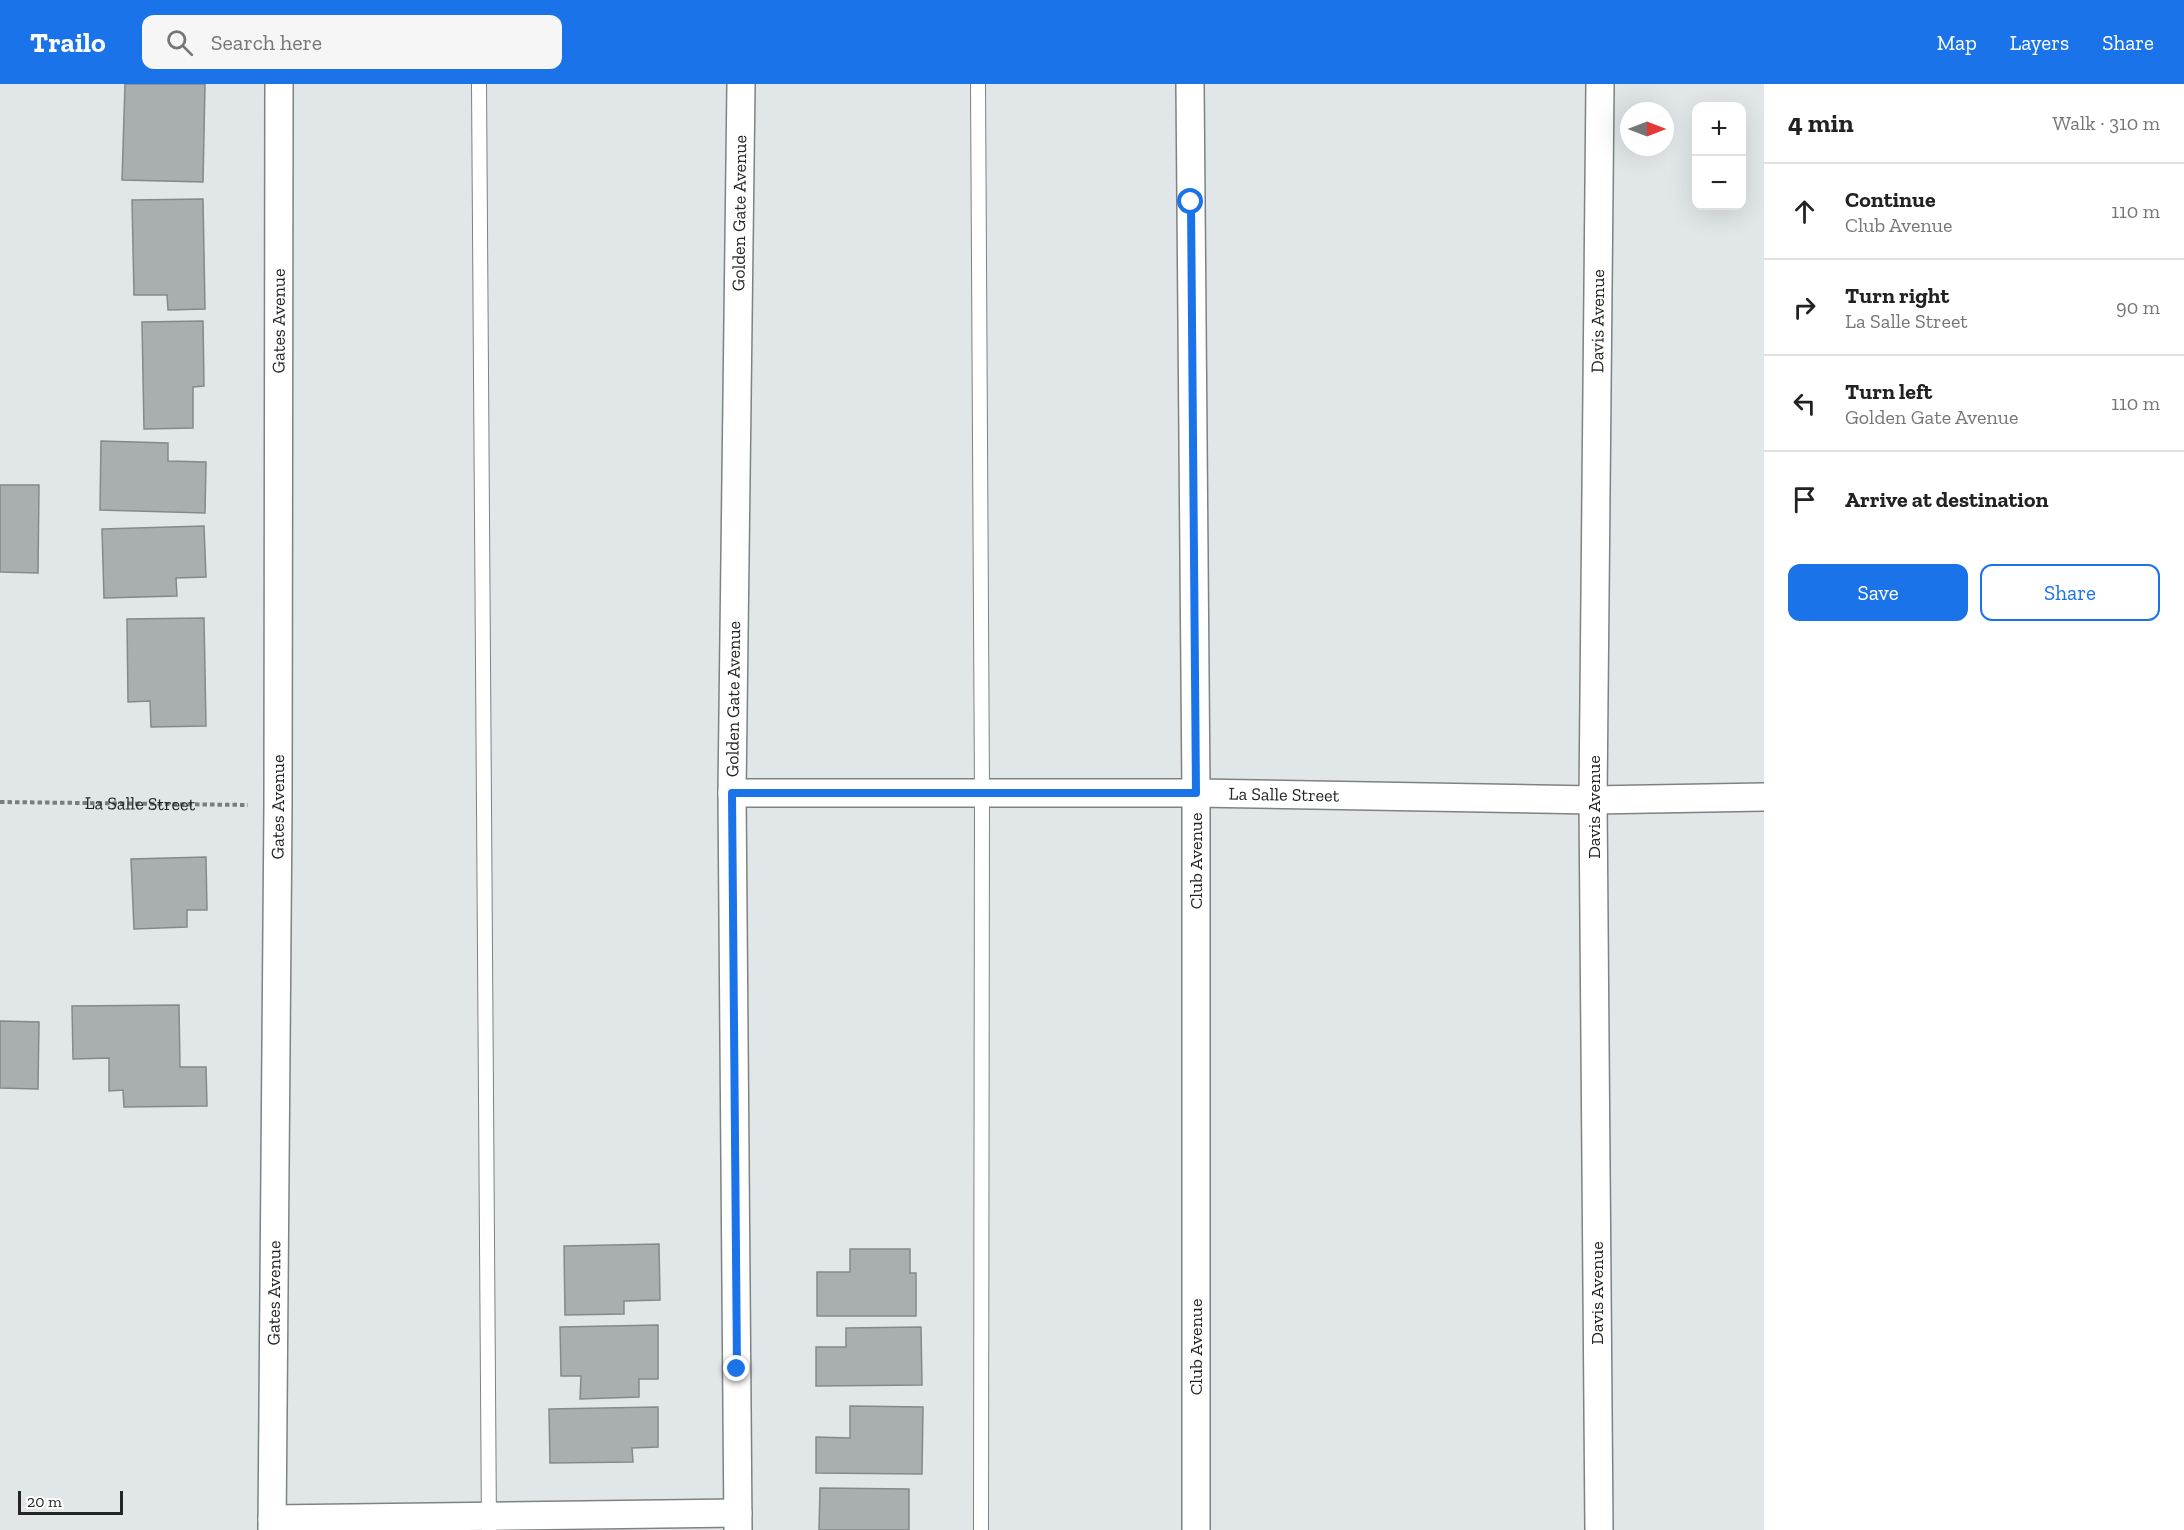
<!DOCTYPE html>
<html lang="en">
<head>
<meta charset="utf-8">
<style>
  body { margin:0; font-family:"Zilla Slab",serif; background:#f6f6f6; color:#222 }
  .controls { position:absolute; right:18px; top:18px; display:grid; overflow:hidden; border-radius:12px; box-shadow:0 6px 24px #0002 }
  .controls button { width:54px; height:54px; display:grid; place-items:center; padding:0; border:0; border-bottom:2px solid #e0e0e0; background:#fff; color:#222; font:30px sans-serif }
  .compass { position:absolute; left:1620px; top:18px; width:54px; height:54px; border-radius:50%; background:#fff; box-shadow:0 6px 24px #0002; rotate:90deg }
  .scale { position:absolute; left:18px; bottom:15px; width:105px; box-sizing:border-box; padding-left:6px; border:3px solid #232526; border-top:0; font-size:16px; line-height:21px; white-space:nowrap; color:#232526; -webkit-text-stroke:4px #fff; paint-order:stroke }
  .stop { position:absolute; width:18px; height:18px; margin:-14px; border:4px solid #1a73e8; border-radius:50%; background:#fff }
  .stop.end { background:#1a73e8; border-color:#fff; box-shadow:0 2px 6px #0008 }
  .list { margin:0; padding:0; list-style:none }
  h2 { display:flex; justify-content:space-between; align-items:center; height:78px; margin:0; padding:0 24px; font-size:26px }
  h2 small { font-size:20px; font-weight:400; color:#767676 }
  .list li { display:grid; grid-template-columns:39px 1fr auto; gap:18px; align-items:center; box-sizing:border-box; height:96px; padding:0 24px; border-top:2px solid #e0e0e0 }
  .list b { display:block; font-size:22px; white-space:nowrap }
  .list p { margin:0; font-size:20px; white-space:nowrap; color:#767676 }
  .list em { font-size:20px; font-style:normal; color:#767676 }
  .actions { display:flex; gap:12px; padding:18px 24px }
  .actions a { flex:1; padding:14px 0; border:2px solid #1a73e8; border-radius:12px; text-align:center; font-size:21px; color:#1a73e8 }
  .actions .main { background:#1a73e8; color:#fff }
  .icon { flex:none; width:33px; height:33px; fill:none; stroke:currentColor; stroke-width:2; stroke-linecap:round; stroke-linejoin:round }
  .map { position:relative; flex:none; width:1764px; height:1446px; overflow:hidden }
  header { display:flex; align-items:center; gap:36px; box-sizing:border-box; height:84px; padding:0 30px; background:#1a73e8; color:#fff }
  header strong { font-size:28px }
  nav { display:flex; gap:33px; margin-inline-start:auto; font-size:21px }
  .search { width:420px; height:54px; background:#f6f6f6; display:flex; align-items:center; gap:15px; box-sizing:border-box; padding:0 21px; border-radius:12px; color:#767676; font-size:22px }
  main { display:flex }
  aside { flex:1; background:#fff }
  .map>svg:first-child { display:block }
  .building { fill:#a9afb0; stroke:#848a8b; stroke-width:1.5 }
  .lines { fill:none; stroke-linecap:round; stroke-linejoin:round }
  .lane-casing { stroke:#7d8283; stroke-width:16 }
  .street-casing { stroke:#7d8283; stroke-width:30 }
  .path { stroke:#797d7e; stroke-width:4; stroke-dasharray:4.5 3; stroke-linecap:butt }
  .lane { stroke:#fff; stroke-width:14 }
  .street { stroke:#fff; stroke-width:27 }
  .route { stroke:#1a73e8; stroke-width:8 }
  .labels { text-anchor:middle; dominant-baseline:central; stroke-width:6; stroke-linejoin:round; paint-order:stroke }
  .street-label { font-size:18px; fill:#232526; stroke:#fff }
</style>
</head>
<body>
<header>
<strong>Trailo</strong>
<div class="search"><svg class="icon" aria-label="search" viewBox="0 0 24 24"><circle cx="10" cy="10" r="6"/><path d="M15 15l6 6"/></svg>Search here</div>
<nav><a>Map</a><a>Layers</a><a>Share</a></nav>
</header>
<main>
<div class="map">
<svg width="1764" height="1446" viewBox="0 0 1764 1446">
  <rect width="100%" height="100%" fill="#e1e7e8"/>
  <path class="building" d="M125,0H205L203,98L122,96Z
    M203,115L205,225L168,226L167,211H134L132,116Z
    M203,237L204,302L193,303V344L144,345L142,238Z
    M101,357L168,359V377L206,378L205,429L100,426Z
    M0,401H39L38,489L0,488Z
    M204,442L206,493L176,494L177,512L104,514L102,445Z
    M204,534L206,642L151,643L150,617L128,618L127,535Z
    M206,773L207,826H187V843L134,845L131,775Z
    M179,921L180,983H206L207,1022L124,1023L123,1006L109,1007V974L73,975L72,922Z
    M0,937L39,938L38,1005L0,1004Z
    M659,1160L660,1216L624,1217V1230L565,1231L564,1162Z
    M850,1165H910V1189H916V1232H817V1188H850Z
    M658,1241V1295H639V1313L580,1315L581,1292H561L560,1243Z
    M921,1243L922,1301L816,1302V1263H846V1244Z
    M850,1322L923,1323L922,1390L816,1389V1353L850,1354Z
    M658,1323V1363L632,1364L633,1378L550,1379L549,1325Z
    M820,1404L909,1405V1446H819Z"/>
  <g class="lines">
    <defs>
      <path id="lane" d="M479,0L489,1446
        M978,0L982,709L981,1446"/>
      <g id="street">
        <path d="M1190,0L1196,709V1446"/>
        <path id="s2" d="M732,709H1196L1593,716L1764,713"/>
        <path d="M272,1435L738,1429"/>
        <path id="s3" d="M272,1446L278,721L279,0"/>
        <path id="s4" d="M738,1446L732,709L741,0"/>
        <path id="s5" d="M1599,1446L1593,716L1600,0"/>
      </g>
    </defs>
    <use href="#lane" class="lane-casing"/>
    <use href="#street" class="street-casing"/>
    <path class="path" id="s1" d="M0,718L248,721"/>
    <use href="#lane" class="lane"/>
    <use href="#street" class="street"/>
  </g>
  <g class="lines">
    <path class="route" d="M737,1285L732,709H1196L1191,118"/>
  </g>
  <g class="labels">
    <g class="street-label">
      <text stroke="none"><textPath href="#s4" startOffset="1317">Golden Gate Avenue</textPath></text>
      <text stroke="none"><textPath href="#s3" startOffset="1209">Gates Avenue</textPath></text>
      <text stroke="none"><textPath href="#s5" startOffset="1209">Davis Avenue</textPath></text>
      <text stroke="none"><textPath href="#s4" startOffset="831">Golden Gate Avenue</textPath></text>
      <text stroke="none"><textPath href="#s2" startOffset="552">La Salle Street</textPath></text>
      <text stroke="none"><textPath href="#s1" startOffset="140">La Salle Street</textPath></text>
      <text stroke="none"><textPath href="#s3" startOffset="723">Gates Avenue</textPath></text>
      <text transform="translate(1594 723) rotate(-90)">Davis Avenue</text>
      <text transform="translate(1196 777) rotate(-90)">Club Avenue</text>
      <text stroke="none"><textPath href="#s3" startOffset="237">Gates Avenue</textPath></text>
      <text transform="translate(1597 1209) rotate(-90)">Davis Avenue</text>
      <text transform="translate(1196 1263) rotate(-90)">Club Avenue</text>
    </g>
  </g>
</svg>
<div class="controls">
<button>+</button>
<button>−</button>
</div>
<svg class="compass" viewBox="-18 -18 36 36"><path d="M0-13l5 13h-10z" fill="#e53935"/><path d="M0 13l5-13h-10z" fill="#767676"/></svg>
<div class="scale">20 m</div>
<div class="stop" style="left:1191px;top:118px"></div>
<div class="stop end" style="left:737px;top:1285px"></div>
</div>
<aside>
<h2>4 min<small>Walk · 310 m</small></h2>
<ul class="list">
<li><svg class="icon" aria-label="ahead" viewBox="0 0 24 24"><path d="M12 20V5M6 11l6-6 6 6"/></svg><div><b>Continue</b><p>Club Avenue</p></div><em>110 m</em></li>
<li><svg class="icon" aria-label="right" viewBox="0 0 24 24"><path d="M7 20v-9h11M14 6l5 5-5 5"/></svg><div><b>Turn right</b><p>La Salle Street</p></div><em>90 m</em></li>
<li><svg class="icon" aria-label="left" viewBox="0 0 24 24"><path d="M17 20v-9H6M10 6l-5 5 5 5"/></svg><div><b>Turn left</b><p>Golden Gate Avenue</p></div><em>110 m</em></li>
<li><svg class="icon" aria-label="arrive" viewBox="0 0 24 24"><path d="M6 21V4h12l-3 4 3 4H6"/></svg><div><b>Arrive at destination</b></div></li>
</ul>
<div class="actions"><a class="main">Save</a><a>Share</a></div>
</aside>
</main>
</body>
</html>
